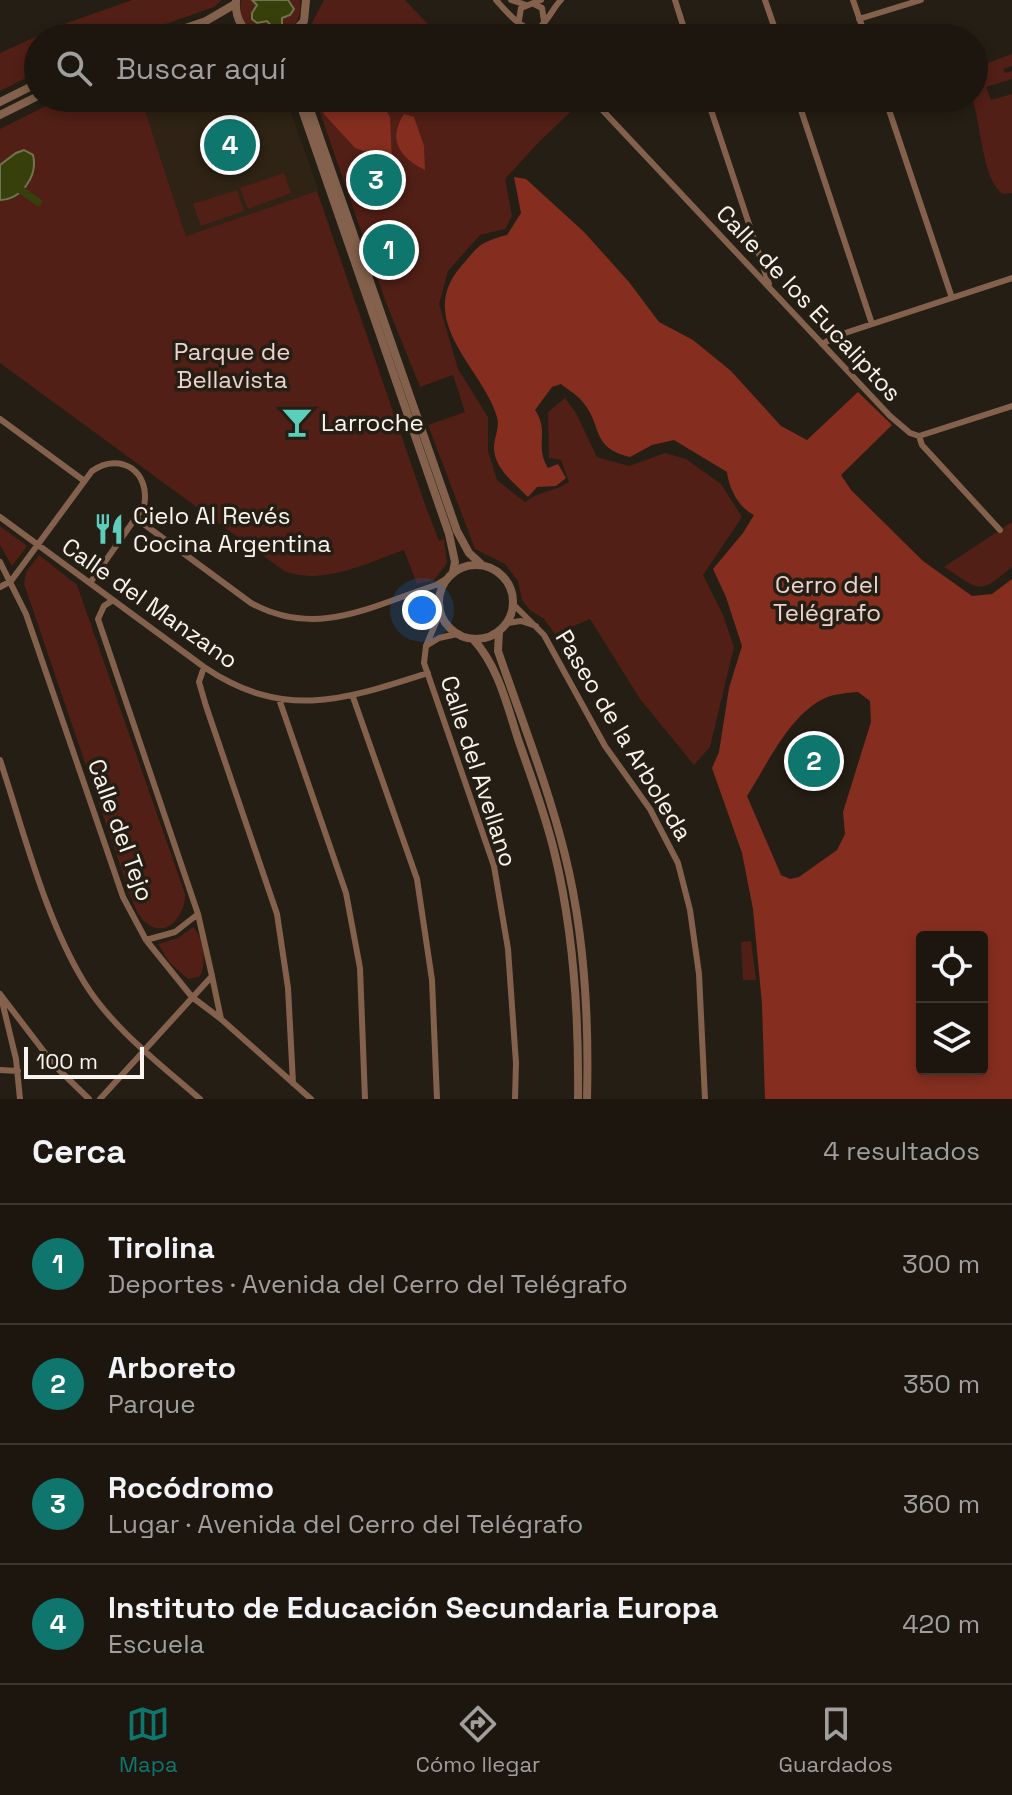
<!DOCTYPE html>
<html lang="es">
<head>
<meta charset="utf-8">
<style>
  body { margin:0; font-family:"Space Grotesk",sans-serif; background:#29231d; color:#f1f3f6 }
  .controls { position:absolute; right:24px; bottom:24px; display:grid; overflow:hidden; border-radius:8px; box-shadow:0 4px 12px #0003 }
  .controls button { width:72px; height:72px; display:grid; place-items:center; padding:0; border:0; border-bottom:2px solid #3a352f; background:#1c160f; color:#f1f3f6; font:40px sans-serif }
  .scale { position:absolute; left:24px; bottom:20px; width:120px; box-sizing:border-box; padding-left:8px; border:4px solid #f9f4ed; border-top:0; font-size:22px; line-height:28px; white-space:nowrap; color:#f9f4ed; -webkit-text-stroke:6px #251e14; paint-order:stroke }
  .you { position:absolute; left:422px; top:610px; width:28px; height:28px; margin:-20px; border:6px solid #fff; border-radius:50%; background:#1a73e8; box-shadow:0 0 0 12px #1a73e833 }
  .badge { display:grid; place-items:center; width:52px; height:52px; border-radius:50%; background:#0f766e; color:#fff; font-size:26px; font-weight:700 }
  .pin { position:absolute; translate:-50% -50%; border:4px solid #fff; box-shadow:0 2px 8px #0006 }
  .list { margin:0; padding:0; list-style:none }
  h2 { display:flex; justify-content:space-between; align-items:center; height:104px; margin:0; padding:0 32px; font-size:34px }
  h2 small { font-size:26px; font-weight:400; color:#a09f9e }
  .list li { display:grid; grid-template-columns:52px 1fr auto; gap:24px; align-items:center; box-sizing:border-box; height:120px; padding:0 32px; border-top:2px solid #3a352f }
  .list b { display:block; font-size:30px; white-space:nowrap }
  .list p { margin:0; font-size:26px; white-space:nowrap; color:#a09f9e }
  .list em { font-size:26px; font-style:normal; color:#a09f9e }
  .icon { flex:none; width:44px; height:44px; fill:none; stroke:currentColor; stroke-width:2; stroke-linecap:round; stroke-linejoin:round }
  .map { position:relative; flex:none; width:1012px; height:1099px; overflow:hidden }
  .search { position:absolute; background:#1c160f; box-shadow:0 4px 12px #0003; left:24px; right:24px; top:24px; height:88px; display:flex; align-items:center; gap:20px; box-sizing:border-box; padding:0 28px; border-radius:44px; color:#a09f9e; font-size:30px }
  .sheet { height:584px; background:#1c160f }
  nav { display:flex; justify-content:space-around; align-items:center; box-sizing:border-box; height:112px; border-top:2px solid #3a352f; background:#1c160f; font-size:22px; color:#a09f9e }
  nav a { display:grid; justify-items:center; gap:4px }
  nav .on { color:#0f766e }
  .map>svg:first-child { display:block }
  .built { fill:#2e2314 }
  .green { fill:#511f15 }
  .forest { fill:#852e1f; fill-rule:evenodd }
  .water { fill:#373f0a; stroke:#71754e; stroke-width:2 }
  .lines { fill:none; stroke-linecap:round; stroke-linejoin:round }
  .canal { stroke:#373f0a; stroke-width:8 }
  .minor { stroke:#83614c; stroke-width:6 }
  .tertiary { stroke:#83614c; stroke-width:8 }
  .labels { text-anchor:middle; dominant-baseline:central; stroke-width:7; stroke-linejoin:round; paint-order:stroke }
  .street-label { font-size:24px; fill:#f9f4ed; stroke:#251e14 }
  .park-label { font-size:24px; fill:#edd3cd; stroke:#251e14 }
  .poi-label { font-size:24px; fill:#f9f4ed; stroke:#251e14; text-anchor:start }
</style>
</head>
<body>
<div class="map">
<svg width="1012" height="1099" viewBox="0 0 1012 1099">
  <rect width="100%" height="100%" fill="#251e14"/>
  <path class="built" d="M141,98H286L319,191L186,236Z"/>
  <path class="green" d="M132,0H222L214,7L126,38H38V72L0,91V53L64,24Z
    M241,0H300C306,49 234,49 241,0Z
    M324,0H405L441,38H304Z
    M1012,54V66L1003,69L1005,73L1012,71V79L986,87L991,100L1012,94V193L1003,194C982,181 981,122 972,98H974V68Z
    M62,98H141L186,236L317,191L426,507L439,541L444,539L447,563L434,580L417,584L404,550C366,563 324,586 284,571L0,363V129Z
    M315,98H497L506,107L516,98H580L582,101L538,143L505,179L512,216L505,229L480,235L448,271L439,304L458,369L488,417V451L497,480L525,502C539,491 554,492 569,482L561,460L549,458L548,412L565,398L576,413L597,457L629,466L665,453L686,459L721,484L742,517L703,575L723,615L734,647L710,747L694,765L640,699L590,619L555,634L544,619L530,610L522,600L518,581L505,564L475,549L428,425L465,412L453,375L420,387L385,300Z
    M284,173L291,193L248,209L240,188Z
    M237,190L244,211L201,226L193,204Z
    M1012,522V567C977,596 981,590 944,567Z
    M0,526L27,546L12,566L0,545Z
    M39,555L77,585L185,894C186,914 167,941 145,922C137,915 134,904 130,894L24,584L26,572Z
    M193,927C203,936 208,965 199,977L188,979L169,962L158,944L178,938Z
    M751,941L756,980H743L741,942Z"/>
  <path class="forest" d="M351,98L386,110L390,117L392,161L355,148L324,114L321,106Z
    M404,114L414,117L424,146L425,170C400,158 387,140 404,114Z
    M514,177L526,179L584,232L629,282L659,322L693,340L731,371L781,426L807,440L858,392L892,425L841,475L851,490L923,561L972,596L992,594L1012,579V1099H765L762,1004L753,909L742,853L712,768L719,752L729,688L742,646L726,597L713,569L743,533L754,515C739,508 729,489 727,472L674,440L652,445L630,457C589,447 604,425 581,400C576,394 567,389 561,384L552,387L535,410C550,432 534,445 548,468L558,464L566,478L556,486L537,487L528,497C515,484 494,468 494,448C494,438 500,427 497,417C483,368 412,320 463,264C480,244 481,242 507,235L521,213ZM858,692L870,701L871,722L843,812L845,834L837,850L799,877L790,879L781,875L747,796C767,765 787,719 821,700C832,694 845,693 858,692ZM982,937V1069H922V937Z"/>
  <path class="water" d="M252,0H288L294,9L290,15L282,18V27L274,29L267,21L257,23L252,19V13L257,5Z
    M24,150L33,155C38,176 22,199 0,200V165L16,153Z"/>
  <g class="lines">
    <path class="canal" d="M21,190L38,202"/>
    <path class="minor" d="M496,0C505,10 528,39 541,26C549,19 553,8 561,0
      M511,0L526,5
      M675,0L687,38
      M765,0L778,38
      M853,0L866,38
      M534,4L542,8L544,21
      M859,19L921,0
      M519,20L521,8L541,0
      M591,98L890,416L910,433L919,436L922,445L1000,530
      M707,98L769,284
      M797,98L872,324
      M885,98L952,298
      M822,344L839,335L1012,278
      M0,419L83,480
      M919,436L1012,406
      M0,517L204,667C284,721 344,700 428,673
      M137,519L251,603C317,639 371,606 436,585L446,579
      M0,562L26,614L123,897L146,940L192,997L221,1019L311,1099
      M0,587L11,581L92,471C121,451 151,472 144,506L90,583
      M513,604L544,635L605,746L650,809L678,863L690,910L699,974L705,1099
      M440,613L426,646L424,663L494,866L508,949L516,1063L515,1099
      M507,623L521,621L536,626
      M426,646L439,638L457,634
      M204,667L199,682L206,706L277,914L288,988L293,1083
      M353,697L417,879L432,980L437,1099
      M279,699L346,893L360,968L365,1099
      M0,760C24,832 45,918 84,982C112,1028 160,1064 200,1099
      M146,940L175,932L198,914
      M212,976L221,1019
      M0,994L55,1066L89,1099
      M1,997L16,1059L20,1099
      M0,1070L18,1071
      M100,1099L212,976L198,914L98,619L104,606L113,600"/>
    <path class="tertiary" d="M236,1C235,16 241,29 255,38
      M156,38L206,21L235,4
      M195,38L245,31
      M288,38L304,21L306,0
      M298,98L449,534L455,562L453,572
      M306,98L457,531L469,553L481,564
      M0,102L38,83
      M0,115L38,96
      M439 602a37 37 0 1 1 74 0a37 37 0 1 1-74 0Z
      M499,631L498,651C521,718 548,786 565,855C584,931 589,1021 587,1099
      M473,639C498,666 507,705 518,739C531,777 546,816 555,855C574,934 579,1019 578,1099"/>
  </g>
  <defs>
    <symbol id="bar-bare" viewBox="-9 -9 18 18"><path d="M-6-5H6L.8 .8V4.5H3.5V6h-7V4.5H-.8V.8Z" fill="#5bcebc" stroke="#251e14" stroke-width="2.5" paint-order="stroke"/></symbol>
    <symbol id="restaurant-bare" viewBox="-9 -9 18 18"><path d="M-5-6h1v4h1v-4h1v4h1v-4h1v5L-1.5 .5V6h-2V.5L-5-1ZM5-6V6H3V1.5H1.5Q1.5-4 5-6Z" fill="#5bcebc" stroke="#251e14" stroke-width="2.5" paint-order="stroke"/></symbol>
  </defs>
  <g fill-rule="evenodd">
    <use href="#bar-bare" x="275" y="400" width="44" height="44"/>
    <use href="#restaurant-bare" x="87" y="507" width="44" height="44"/>
  </g>
  <g class="labels">
    <g class="street-label">
      <text transform="translate(809 303) rotate(47)">Calle de los Eucaliptos</text>
      <text transform="translate(150 603) rotate(35)">Calle del Manzano</text>
      <text transform="translate(624 735) rotate(59)">Paseo de la Arboleda</text>
      <text transform="translate(479 771) rotate(72)">Calle del Avellano</text>
      <text transform="translate(121 830) rotate(70)">Calle del Tejo</text>
    </g>
    <g class="park-label">
      <text x="232" y="351">Parque de<tspan x="232" dy="28">Bellavista</tspan></text>
      <text x="827" y="584">Cerro del<tspan x="827" dy="28">Telégrafo</tspan></text>
    </g>
    <g class="poi-label">
      <text x="321" y="422">Larroche</text>
      <text x="133" y="515">Cielo Al Revés<tspan x="133" dy="28">Cocina Argentina</tspan></text>
    </g>
  </g>
</svg>
<div class="controls">
<button><svg class="icon" aria-label="locate" viewBox="0 0 24 24"><circle cx="12" cy="12" r="6"/><path d="M12 2v4M12 18v4M2 12h4M18 12h4"/></svg></button>
<button><svg class="icon" aria-label="layers" viewBox="0 0 24 24"><path d="M12 4l9 5-9 5-9-5zM3 14l9 5 9-5"/></svg></button>
</div>
<div class="scale">100 m</div>
<div class="you"></div>
<div class="pin badge" style="left:389px;top:250px">1</div>
<div class="pin badge" style="left:814px;top:761px">2</div>
<div class="pin badge" style="left:376px;top:180px">3</div>
<div class="pin badge" style="left:230px;top:145px">4</div>
<div class="search"><svg class="icon" aria-label="search" viewBox="0 0 24 24"><circle cx="10" cy="10" r="6"/><path d="M15 15l6 6"/></svg>Buscar aquí</div>
</div>
<section class="sheet">
<h2>Cerca<small>4 resultados</small></h2>
<ul class="list">
<li><span class="badge">1</span><div><b>Tirolina</b><p>Deportes · Avenida del Cerro del Telégrafo</p></div><em>300 m</em></li>
<li><span class="badge">2</span><div><b>Arboreto</b><p>Parque</p></div><em>350 m</em></li>
<li><span class="badge">3</span><div><b>Rocódromo</b><p>Lugar · Avenida del Cerro del Telégrafo</p></div><em>360 m</em></li>
<li><span class="badge">4</span><div><b>Instituto de Educación Secundaria Europa</b><p>Escuela</p></div><em>420 m</em></li>
</ul>
</section>
<nav>
<a class="on"><svg class="icon" aria-label="map" viewBox="0 0 24 24"><path d="M3 6l6-2 6 2 6-2v14l-6 2-6-2-6 2zM9 4v14M15 6v14"/></svg>Mapa</a>
<a><svg class="icon" aria-label="directions" viewBox="0 0 24 24"><path d="M12 3l9 9-9 9-9-9zM9 14v-3h6M13 9l2 2-2 2"/></svg>Cómo llegar</a>
<a><svg class="icon" aria-label="saved" viewBox="0 0 24 24"><path d="M7 4h10v16l-5-4-5 4z"/></svg>Guardados</a>
</nav>
</body>
</html>
